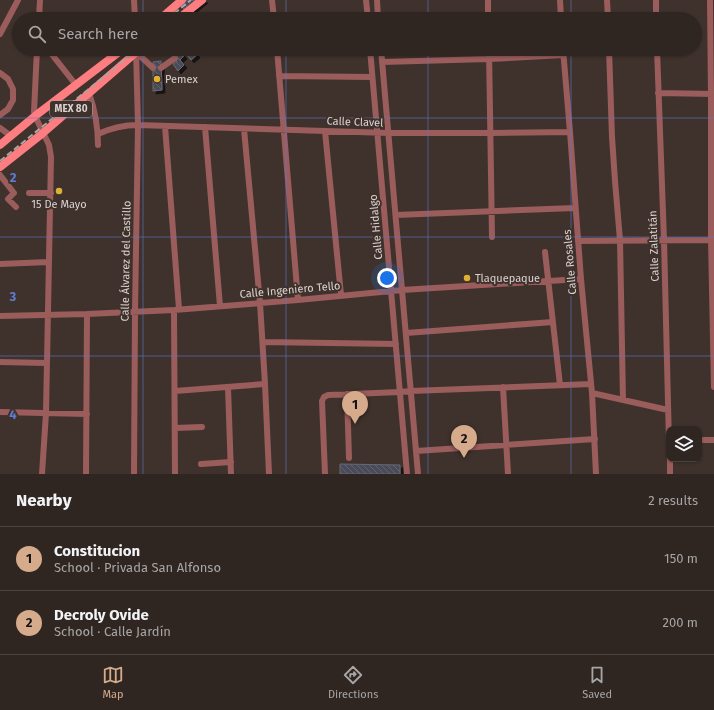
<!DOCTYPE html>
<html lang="en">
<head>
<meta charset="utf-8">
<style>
  body { margin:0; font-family:"Fira Sans",sans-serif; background:#3b322f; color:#f1f3f6 }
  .controls { position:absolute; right:12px; bottom:12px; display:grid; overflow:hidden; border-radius:8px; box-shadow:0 1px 3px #0004 }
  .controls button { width:36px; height:36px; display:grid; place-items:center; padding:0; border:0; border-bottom:1px solid #4a4340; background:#2f2622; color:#f1f3f6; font:20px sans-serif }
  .you { position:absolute; left:387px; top:278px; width:14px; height:14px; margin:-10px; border:3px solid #fff; border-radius:50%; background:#1a73e8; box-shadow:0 0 0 6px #1a73e833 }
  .badge { display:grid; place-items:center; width:26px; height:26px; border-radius:50%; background:#d6ab8b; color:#111; font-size:13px; font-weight:700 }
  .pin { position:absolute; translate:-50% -33px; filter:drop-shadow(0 1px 2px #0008) }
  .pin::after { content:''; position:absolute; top:21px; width:14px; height:12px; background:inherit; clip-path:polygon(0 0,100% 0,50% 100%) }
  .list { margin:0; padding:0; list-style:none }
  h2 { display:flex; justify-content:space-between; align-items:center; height:52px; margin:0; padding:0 16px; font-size:17px }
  h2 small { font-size:13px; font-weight:400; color:#a7a5a5 }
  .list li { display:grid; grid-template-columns:26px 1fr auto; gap:12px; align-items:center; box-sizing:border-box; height:64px; padding:0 16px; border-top:1px solid #4a4340 }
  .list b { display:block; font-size:15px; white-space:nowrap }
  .list p { margin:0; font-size:13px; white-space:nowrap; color:#a7a5a5 }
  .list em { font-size:13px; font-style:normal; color:#a7a5a5 }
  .icon { flex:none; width:22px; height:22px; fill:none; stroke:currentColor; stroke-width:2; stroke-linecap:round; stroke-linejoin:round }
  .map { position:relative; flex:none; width:714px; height:474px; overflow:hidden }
  .search { position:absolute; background:#2f2622; box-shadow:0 1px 3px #0004; left:12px; right:12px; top:12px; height:44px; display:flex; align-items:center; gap:10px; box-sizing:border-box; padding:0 14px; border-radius:22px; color:#a7a5a5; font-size:15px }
  .sheet { height:180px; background:#2f2622 }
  nav { display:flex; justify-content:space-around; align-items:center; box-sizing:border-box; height:56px; border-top:1px solid #4a4340; background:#2f2622; font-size:11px; color:#a7a5a5 }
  nav a { display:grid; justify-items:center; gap:2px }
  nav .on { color:#d6ab8b }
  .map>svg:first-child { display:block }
  .building { fill:url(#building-back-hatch); stroke:#676875; filter:url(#shadow) }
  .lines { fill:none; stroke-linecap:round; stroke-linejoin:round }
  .minor { stroke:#9b5c5c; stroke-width:6 }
  .major { stroke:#fe7d81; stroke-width:8 }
  .rail { stroke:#ada39f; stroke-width:2; stroke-dasharray:6 3; stroke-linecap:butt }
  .grid { fill:none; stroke:#607cd5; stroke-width:1; stroke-opacity:0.55 }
  .poi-dot { fill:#dfb133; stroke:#3f322d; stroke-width:1.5 }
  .labels { text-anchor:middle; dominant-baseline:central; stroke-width:4; stroke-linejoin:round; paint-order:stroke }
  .shield { fill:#3f322d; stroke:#aca29e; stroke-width:1 }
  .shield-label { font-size:10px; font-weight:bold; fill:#dbd2cf }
  .poi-label { font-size:11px; fill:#dbd2cf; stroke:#3f322d; text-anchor:start }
  .street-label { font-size:11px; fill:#dbd2cf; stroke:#3f322d }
  .grid-label { font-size:13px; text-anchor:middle; font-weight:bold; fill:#607cd5; stroke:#3f322d; stroke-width:4; stroke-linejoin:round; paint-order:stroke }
</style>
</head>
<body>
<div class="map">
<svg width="714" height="474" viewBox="0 0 714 474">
  <defs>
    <pattern id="building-back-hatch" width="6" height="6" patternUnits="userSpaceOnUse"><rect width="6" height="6" fill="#4a4b58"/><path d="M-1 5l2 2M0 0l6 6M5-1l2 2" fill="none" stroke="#64646f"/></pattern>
    <filter id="shadow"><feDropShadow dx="3" dy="3" stdDeviation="0" flood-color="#0009"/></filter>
  </defs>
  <rect width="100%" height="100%" fill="#3f322d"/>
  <path class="building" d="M181,0H205L188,14L178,2Z
    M175,49H181L179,50L184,56L180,60L184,65L178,71L173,64L177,61L172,55L177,52Z
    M189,49H193L197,55L191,60L186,54L190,50Z
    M161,61L162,90L153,91V62Z
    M340,464L400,465V474H340Z"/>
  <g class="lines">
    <path class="minor" d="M134,0L135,19
      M272,0L274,19
      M366,0L368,19
      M377,0L378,19
      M488,0V19
      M560,0L561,19
      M607,0L608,19
      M656,0V19
      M710,0L711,94V240L714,387
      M190,10L193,19
      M39,19L40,0
      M0,34L18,0
      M37,49L34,112L35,116L49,145L51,157L46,413L42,474
      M277,49L298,300
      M370,49L407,474
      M381,49L418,474
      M489,49L492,237
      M563,49L570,132L581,279L592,393L596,474
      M609,49L612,137L615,181L620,240L623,400
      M657,49L664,240L669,443
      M50,52L76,85
      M136,52L153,68
      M182,53L186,49
      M382,62L489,59L564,55
      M161,68L175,58
      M0,73L8,79L13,89V100L8,109L0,115
      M279,76L372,77
      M89,93C95,110 98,127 98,145
      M658,93L714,94
      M165,126L179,309
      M205,127L220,306
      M0,128L11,136
      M244,129L260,303L265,384L269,474
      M325,131L341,295
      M98,134C111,128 124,125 138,125L389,133H491L570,132
      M0,175L14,193L8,199L16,207
      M29,193H51
      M396,215L575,208
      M578,241L714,240
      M545,252L560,385
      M0,264L49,262
      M174,310L175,474
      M0,316L87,314L174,310L298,300L402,290L581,279
      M406,333L553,322
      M263,342L396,344
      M0,362L47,363
      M228,387L231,474
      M503,387L508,474
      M175,391L265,384
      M592,393L668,410
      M347,394L349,458
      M0,412L87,414
      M175,428L202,427
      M699,440H714
      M416,451L595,439
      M670,459V474
      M201,464L231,462
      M86,474L87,314
      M134,474L135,312L138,125L136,50
      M325,474L322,401L324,397L328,395L400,392L411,391L591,384"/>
    <path class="major" d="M160,19L182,0
      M178,19L202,0
      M0,145L35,116L123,49
      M0,167L43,133L140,49"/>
    <path class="rail" d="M167,19L191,0
      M0,161L138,49"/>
  </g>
  <path class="grid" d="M143,0V19M286,0V19M428,0V19M571,0V19M143,49V474M286,49V474M428,49V474M571,49V474M0,118H714M0,237H714M0,356H714"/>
  <g class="poi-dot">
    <circle cx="157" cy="79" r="4"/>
    <circle cx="59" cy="191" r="4"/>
    <circle cx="467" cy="278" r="4"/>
  </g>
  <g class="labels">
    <rect class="shield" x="50" y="101" width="42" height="16" rx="3"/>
    <g class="shield-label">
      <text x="71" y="109">MEX 80</text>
    </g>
    <g class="poi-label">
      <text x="165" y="79">Pemex</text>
      <text x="59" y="204" text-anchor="middle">15 De Mayo</text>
      <text x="475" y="278">Tlaquepaque</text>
    </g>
    <g class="street-label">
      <text transform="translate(355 122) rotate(2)">Calle Clavel</text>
      <text transform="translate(376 227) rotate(-95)">Calle Hidalgo</text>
      <text transform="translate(654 246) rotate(-92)">Calle Zalatitán</text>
      <text transform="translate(126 261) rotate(-89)">Calle Álvarez del Castillo</text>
      <text transform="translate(570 262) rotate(-95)">Calle Rosales</text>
      <text transform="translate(290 290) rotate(-5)">Calle Ingeniero Tello</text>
    </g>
  </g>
  <g class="grid-label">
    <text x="13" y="182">2</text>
    <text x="13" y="301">3</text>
    <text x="13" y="419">4</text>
  </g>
</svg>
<div class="controls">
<button><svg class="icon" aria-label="layers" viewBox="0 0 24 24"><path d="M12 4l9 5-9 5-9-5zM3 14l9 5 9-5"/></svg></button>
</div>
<div class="you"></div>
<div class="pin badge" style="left:355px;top:424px">1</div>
<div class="pin badge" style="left:464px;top:458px">2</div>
<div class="search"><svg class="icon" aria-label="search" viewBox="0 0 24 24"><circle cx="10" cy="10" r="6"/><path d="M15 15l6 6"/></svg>Search here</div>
</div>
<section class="sheet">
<h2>Nearby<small>2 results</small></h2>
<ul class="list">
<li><span class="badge">1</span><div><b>Constitucion</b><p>School · Privada San Alfonso</p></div><em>150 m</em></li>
<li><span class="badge">2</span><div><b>Decroly Ovide</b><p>School · Calle Jardín</p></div><em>200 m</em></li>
</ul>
</section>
<nav>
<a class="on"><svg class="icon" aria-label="map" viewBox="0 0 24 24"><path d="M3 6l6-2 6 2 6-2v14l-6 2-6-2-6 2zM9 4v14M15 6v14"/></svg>Map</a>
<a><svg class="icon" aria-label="directions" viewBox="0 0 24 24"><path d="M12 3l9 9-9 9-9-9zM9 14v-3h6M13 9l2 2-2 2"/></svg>Directions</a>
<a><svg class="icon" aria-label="saved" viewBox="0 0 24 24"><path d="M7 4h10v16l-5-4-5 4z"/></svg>Saved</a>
</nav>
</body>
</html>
